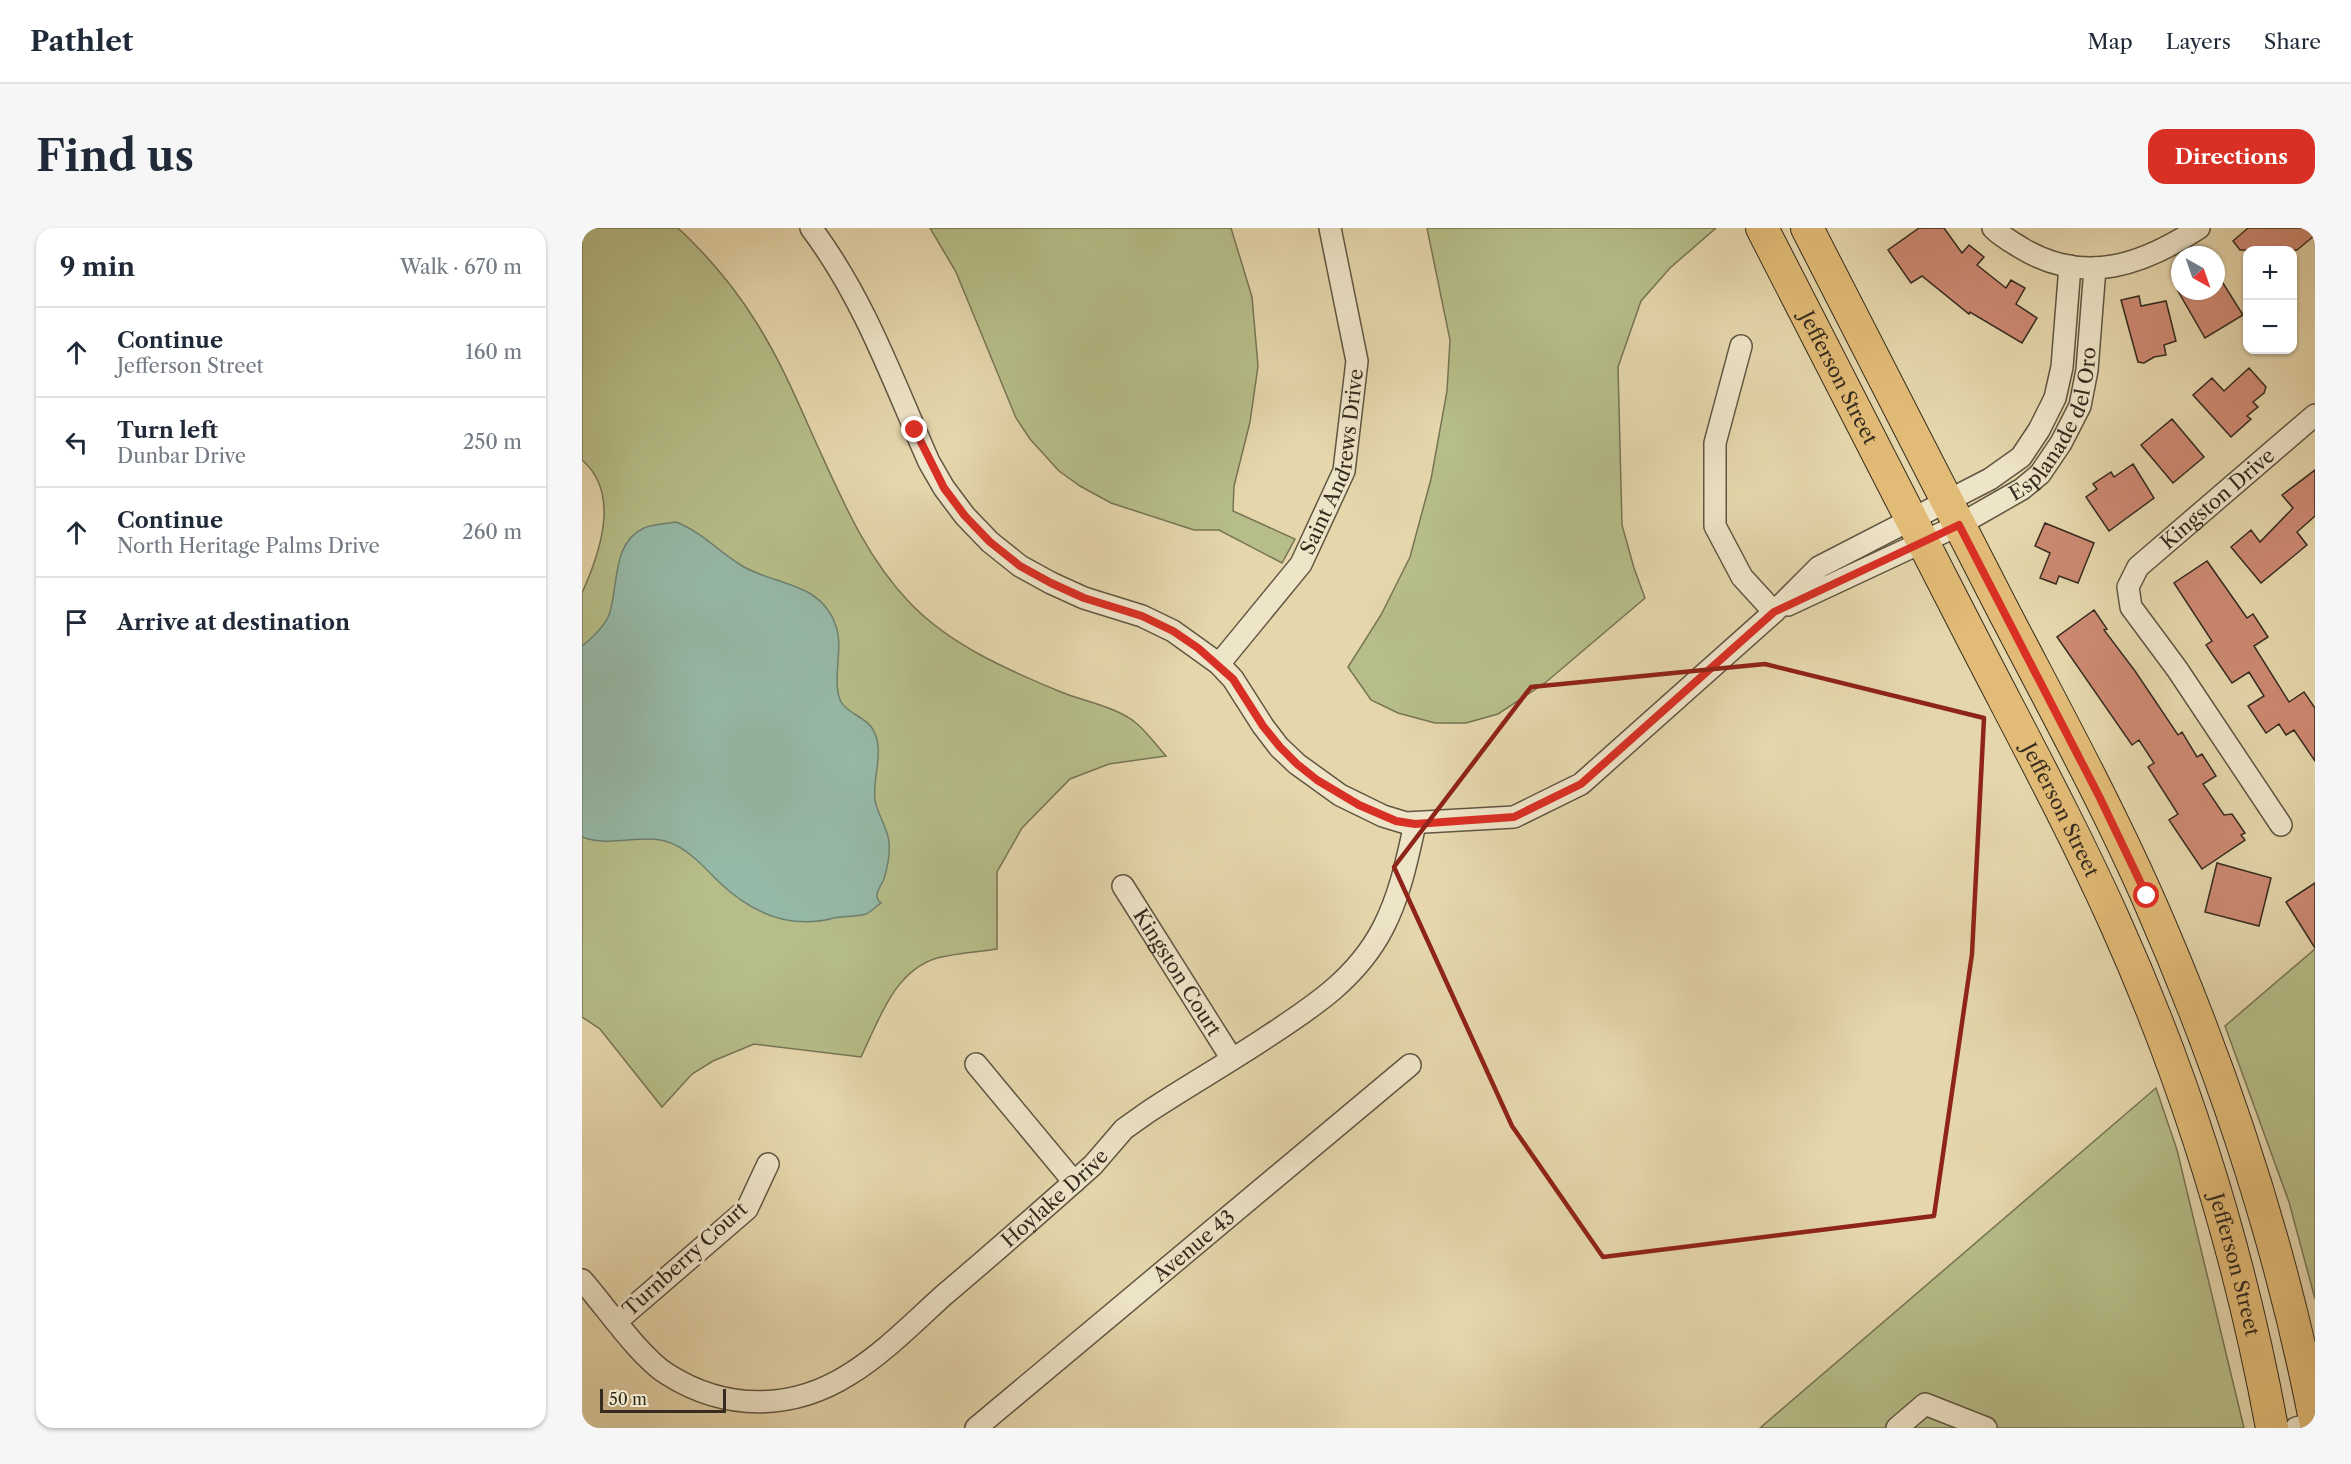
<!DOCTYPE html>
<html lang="en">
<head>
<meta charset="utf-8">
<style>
  body { margin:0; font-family:"Libre Caslon Text",serif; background:#f6f6f7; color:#1f2937 }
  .controls { position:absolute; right:18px; top:18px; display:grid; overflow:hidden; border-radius:12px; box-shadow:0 2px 4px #0004 }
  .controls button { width:54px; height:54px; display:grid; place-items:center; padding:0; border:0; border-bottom:2px solid #e0e1e3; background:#fff; color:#1f2937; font:30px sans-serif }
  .compass { position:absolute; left:1589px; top:18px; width:54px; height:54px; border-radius:50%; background:#fff; box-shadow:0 2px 4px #0004; rotate:140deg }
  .scale { position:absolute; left:18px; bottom:15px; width:126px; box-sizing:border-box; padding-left:6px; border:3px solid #352b1f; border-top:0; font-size:16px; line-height:21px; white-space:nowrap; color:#352b1f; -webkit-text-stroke:4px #eee4c8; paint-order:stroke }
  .stop { position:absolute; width:18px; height:18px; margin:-14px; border:4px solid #d93025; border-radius:50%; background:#fff }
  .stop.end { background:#d93025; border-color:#fff; box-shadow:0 2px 6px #0008 }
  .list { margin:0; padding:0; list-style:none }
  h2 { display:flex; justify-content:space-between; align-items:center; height:78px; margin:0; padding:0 24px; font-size:26px }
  h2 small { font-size:20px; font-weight:400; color:#747a83 }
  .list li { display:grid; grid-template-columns:39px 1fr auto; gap:18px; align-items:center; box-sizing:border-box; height:90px; padding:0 24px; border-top:2px solid #e0e1e3 }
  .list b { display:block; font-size:22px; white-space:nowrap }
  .list p { margin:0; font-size:20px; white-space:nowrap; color:#747a83 }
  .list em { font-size:20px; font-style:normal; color:#747a83 }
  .icon { flex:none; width:33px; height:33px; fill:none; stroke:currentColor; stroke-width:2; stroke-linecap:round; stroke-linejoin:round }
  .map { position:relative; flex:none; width:1733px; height:1200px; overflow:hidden; border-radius:18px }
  header { display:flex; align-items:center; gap:36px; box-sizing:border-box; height:84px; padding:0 30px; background:#fff; border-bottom:2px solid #e0e1e3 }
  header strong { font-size:28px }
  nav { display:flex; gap:33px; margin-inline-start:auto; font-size:21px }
  .intro { display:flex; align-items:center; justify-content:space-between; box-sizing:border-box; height:144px; padding:0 36px }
  h1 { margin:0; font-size:42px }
  .button { padding:15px 27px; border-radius:18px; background:#d93025; color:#fff; font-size:21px; font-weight:700 }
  main { display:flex; gap:36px; padding:0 36px }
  aside { flex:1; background:#fff; border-radius:18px; box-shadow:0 2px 4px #0004 }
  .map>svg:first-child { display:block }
  .green { fill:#b6bd88; stroke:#767454; stroke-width:1.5 }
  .water { fill:#96b9a7; stroke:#6f8071; stroke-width:1.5 }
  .building { fill:#cd8972; stroke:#352b1f; stroke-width:1.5 }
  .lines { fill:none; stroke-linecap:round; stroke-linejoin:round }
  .minor-casing { stroke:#615642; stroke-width:24 }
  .primary-casing { stroke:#352b1f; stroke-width:34 }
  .minor { stroke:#eee4c8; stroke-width:21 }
  .primary { stroke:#e2bb76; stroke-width:32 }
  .route { stroke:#d93025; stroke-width:8 }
  .marked { fill:none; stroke:#8f2418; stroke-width:4.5; stroke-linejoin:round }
  .labels { text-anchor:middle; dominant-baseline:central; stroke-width:6; stroke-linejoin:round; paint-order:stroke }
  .street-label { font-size:20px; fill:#352b1f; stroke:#eee4c8 }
</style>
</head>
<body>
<header>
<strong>Pathlet</strong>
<nav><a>Map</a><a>Layers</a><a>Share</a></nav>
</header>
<div class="intro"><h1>Find us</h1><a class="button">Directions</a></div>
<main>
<aside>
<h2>9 min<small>Walk · 670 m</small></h2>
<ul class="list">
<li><svg class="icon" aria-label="ahead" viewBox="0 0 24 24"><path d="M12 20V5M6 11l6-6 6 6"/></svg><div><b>Continue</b><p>Jefferson Street</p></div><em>160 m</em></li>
<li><svg class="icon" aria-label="left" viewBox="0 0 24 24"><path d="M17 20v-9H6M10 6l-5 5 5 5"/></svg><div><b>Turn left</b><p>Dunbar Drive</p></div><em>250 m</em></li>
<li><svg class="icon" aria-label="ahead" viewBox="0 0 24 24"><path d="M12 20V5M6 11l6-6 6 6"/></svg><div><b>Continue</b><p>North Heritage Palms Drive</p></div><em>260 m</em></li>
<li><svg class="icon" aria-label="arrive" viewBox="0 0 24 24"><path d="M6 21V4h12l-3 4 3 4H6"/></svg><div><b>Arrive at destination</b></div></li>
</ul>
</aside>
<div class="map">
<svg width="1733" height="1200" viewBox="0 0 1733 1200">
  <rect width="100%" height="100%" fill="#e5d6ab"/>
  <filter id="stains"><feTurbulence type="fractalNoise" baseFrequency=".00333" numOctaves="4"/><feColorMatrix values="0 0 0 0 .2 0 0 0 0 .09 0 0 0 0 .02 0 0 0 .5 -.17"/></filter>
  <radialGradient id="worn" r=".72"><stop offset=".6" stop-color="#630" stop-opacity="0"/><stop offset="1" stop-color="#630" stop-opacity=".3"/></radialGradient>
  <path class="green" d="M0,0H96C125,27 153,60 174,94C199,133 217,177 236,219C261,274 285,330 328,375C368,417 426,442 479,464C501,473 535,479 554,495C565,504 574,517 584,528L527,536L488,551L440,600L415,644V721C396,724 374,725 355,730C312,743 297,792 279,829L172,816L131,833L110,846L80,879L18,801L0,789V365C18,325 39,265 0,232Z
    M348,0H649L670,69L676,138L668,194L652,258L651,283L713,311L700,335L637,302H612L529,275L498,258L477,243L448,211L434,190L374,44Z
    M845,0H1134L1088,40L1059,73L1036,139L1040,297L1052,340L1063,370L963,455L916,486L884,495H853L816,485L789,472L766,439L799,387L828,329L849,251L865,163L868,112Z
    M1733,721V1071L1707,974L1643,798Z
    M1574,860L1595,922L1662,1200H1178Z"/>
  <path class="water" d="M94,294C120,304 138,325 162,339C196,358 239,354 254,398C262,422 249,453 259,474C265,485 283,489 290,500C304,521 290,549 293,572C295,586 307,602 307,615C308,625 305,641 302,651C300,656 295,662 295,667C295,671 296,672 299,675C294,678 289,684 284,686C275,689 262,688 252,690C207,702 168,684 136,653C122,639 105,620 86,614C60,605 29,620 0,609V418C10,410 22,399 27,387C37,359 29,315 62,300C72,296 84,296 94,294Z"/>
  <path class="building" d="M1337,0H1362L1380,25L1387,17L1402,29L1395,37L1424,60L1429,52L1443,60L1434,76L1455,90L1440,115L1388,84L1387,86L1340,48L1329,55L1306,22Z
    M1666,0H1733V7L1715,22H1658L1651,13Z
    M1634,44L1661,87L1623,110L1596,63H1634Z
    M1557,68L1559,78L1584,73L1594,113L1582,117L1584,127L1572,129L1562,135L1556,134L1539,72Z
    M1667,140L1684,159L1682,165L1671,174L1676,179L1665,188L1669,191L1649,209L1611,167L1630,150L1642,163Z
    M1590,191L1622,229L1591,255L1559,217Z
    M1551,236L1572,270L1527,303L1504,269L1515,261L1511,256L1529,244L1532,249Z
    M1733,242V288L1715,304L1725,317L1679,355L1649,319L1669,302L1678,314L1711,280L1700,267Z
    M1463,295L1512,315L1496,355L1477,348L1474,356L1458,350L1468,325L1453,318Z
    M1625,333L1665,390L1671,386L1686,409L1672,418L1707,474L1722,464L1733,480V533L1712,502L1704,507L1697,496L1684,505L1666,478L1682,468L1667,444L1650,455L1624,417L1630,413L1592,355Z
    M1512,382L1525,401L1522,402L1553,443L1596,507L1600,504L1615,529L1620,526L1634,548L1621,556L1642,587L1650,586L1663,605L1659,607L1663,612L1620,641L1587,592L1596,586L1566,539L1572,535L1557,512L1550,517L1475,409Z
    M1635,635L1689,650L1677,698L1623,684Z
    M1733,655V720L1704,674Z"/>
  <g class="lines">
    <defs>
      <g id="minor">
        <path d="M229,0C283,72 311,153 347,234L362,260L383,288L408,314L438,338L469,355L502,370L560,388L591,403L637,436L651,451L681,498L697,519L715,536L758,567L801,588L824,595L932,589L999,556L1192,384L1237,339L1408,251L1439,229L1457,202L1473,170L1480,139L1488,38"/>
        <path d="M1411,0C1420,9 1430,14 1441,21C1504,58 1562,36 1617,0"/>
        <path d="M1159,118L1133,215V298L1160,349L1192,384"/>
        <path id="s1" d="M1206,377L1377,297L1440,261L1458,246L1479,215L1498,178L1505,142L1513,40"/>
        <path id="s2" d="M637,436L719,336L762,243L775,133L748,0"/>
        <path id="s3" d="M1699,597L1595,441L1549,379L1546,359L1556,339L1733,187"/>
        <path id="s4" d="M541,658L650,831"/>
        <path d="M394,836L492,954"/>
        <path id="s5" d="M0,1052C23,1078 57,1128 85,1146C143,1183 210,1183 268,1146C302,1125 332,1094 362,1067C406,1030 449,992 492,954L511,937L542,901L566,884C604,859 644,836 682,811C729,780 774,752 801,700C818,667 825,632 833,596"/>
        <path d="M35,1093L165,981L186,936"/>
        <path id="s6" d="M394,1200L828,837"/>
        <path d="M1315,1200L1343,1176L1404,1200"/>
        <path d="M1714,1200L1733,1195"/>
      </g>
      <g id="primary">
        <path id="s7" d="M1180,0C1247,131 1314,262 1381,392C1432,492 1486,590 1532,692C1605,854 1658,1026 1690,1200"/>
        <path d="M1225,0C1290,128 1355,256 1422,384C1471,478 1523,573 1566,670C1640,838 1698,1012 1733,1192"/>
      </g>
    </defs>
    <use href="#minor" class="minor-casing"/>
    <use href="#primary" class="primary-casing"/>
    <use href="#minor" class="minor"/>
    <use href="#primary" class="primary"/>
  </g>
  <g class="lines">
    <path class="route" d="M333,202L362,260L383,288L408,314L438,338L469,355L502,370L560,388L591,403L616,420L651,451L681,498L698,519L715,536L735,552L777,577L814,593L833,596L932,589L999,556L1192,384L1377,297L1517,568L1565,668"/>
  </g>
  <path class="marked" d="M1183,436L1402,490L1390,726L1352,988L1021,1029L930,898L812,639L949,459Z"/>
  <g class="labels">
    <g class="street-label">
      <text stroke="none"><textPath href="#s7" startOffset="168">Jefferson Street</textPath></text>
      <text stroke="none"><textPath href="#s1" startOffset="336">Esplanade del Oro</textPath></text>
      <text stroke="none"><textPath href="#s2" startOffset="238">Saint Andrews Drive</textPath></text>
      <text stroke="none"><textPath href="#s3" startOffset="412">Kingston Drive</textPath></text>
      <text stroke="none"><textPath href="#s7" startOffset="654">Jefferson Street</textPath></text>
      <text stroke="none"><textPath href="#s4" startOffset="102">Kingston Court</textPath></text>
      <text stroke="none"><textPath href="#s5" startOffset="591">Hoylake Drive</textPath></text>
      <text stroke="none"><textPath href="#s6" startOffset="284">Avenue 43</textPath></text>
      <text transform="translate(103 1031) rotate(-42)">Turnberry Court</text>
      <text stroke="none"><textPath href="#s7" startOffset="1142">Jefferson Street</textPath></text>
    </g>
  </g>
  <rect width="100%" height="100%" filter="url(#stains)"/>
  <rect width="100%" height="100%" fill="url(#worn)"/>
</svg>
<div class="controls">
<button>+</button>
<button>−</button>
</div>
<svg class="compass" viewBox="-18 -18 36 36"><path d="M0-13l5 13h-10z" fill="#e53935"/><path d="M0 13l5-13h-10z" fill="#747a83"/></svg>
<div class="scale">50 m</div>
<div class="stop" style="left:1565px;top:668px"></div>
<div class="stop end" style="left:333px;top:202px"></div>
</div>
</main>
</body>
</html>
